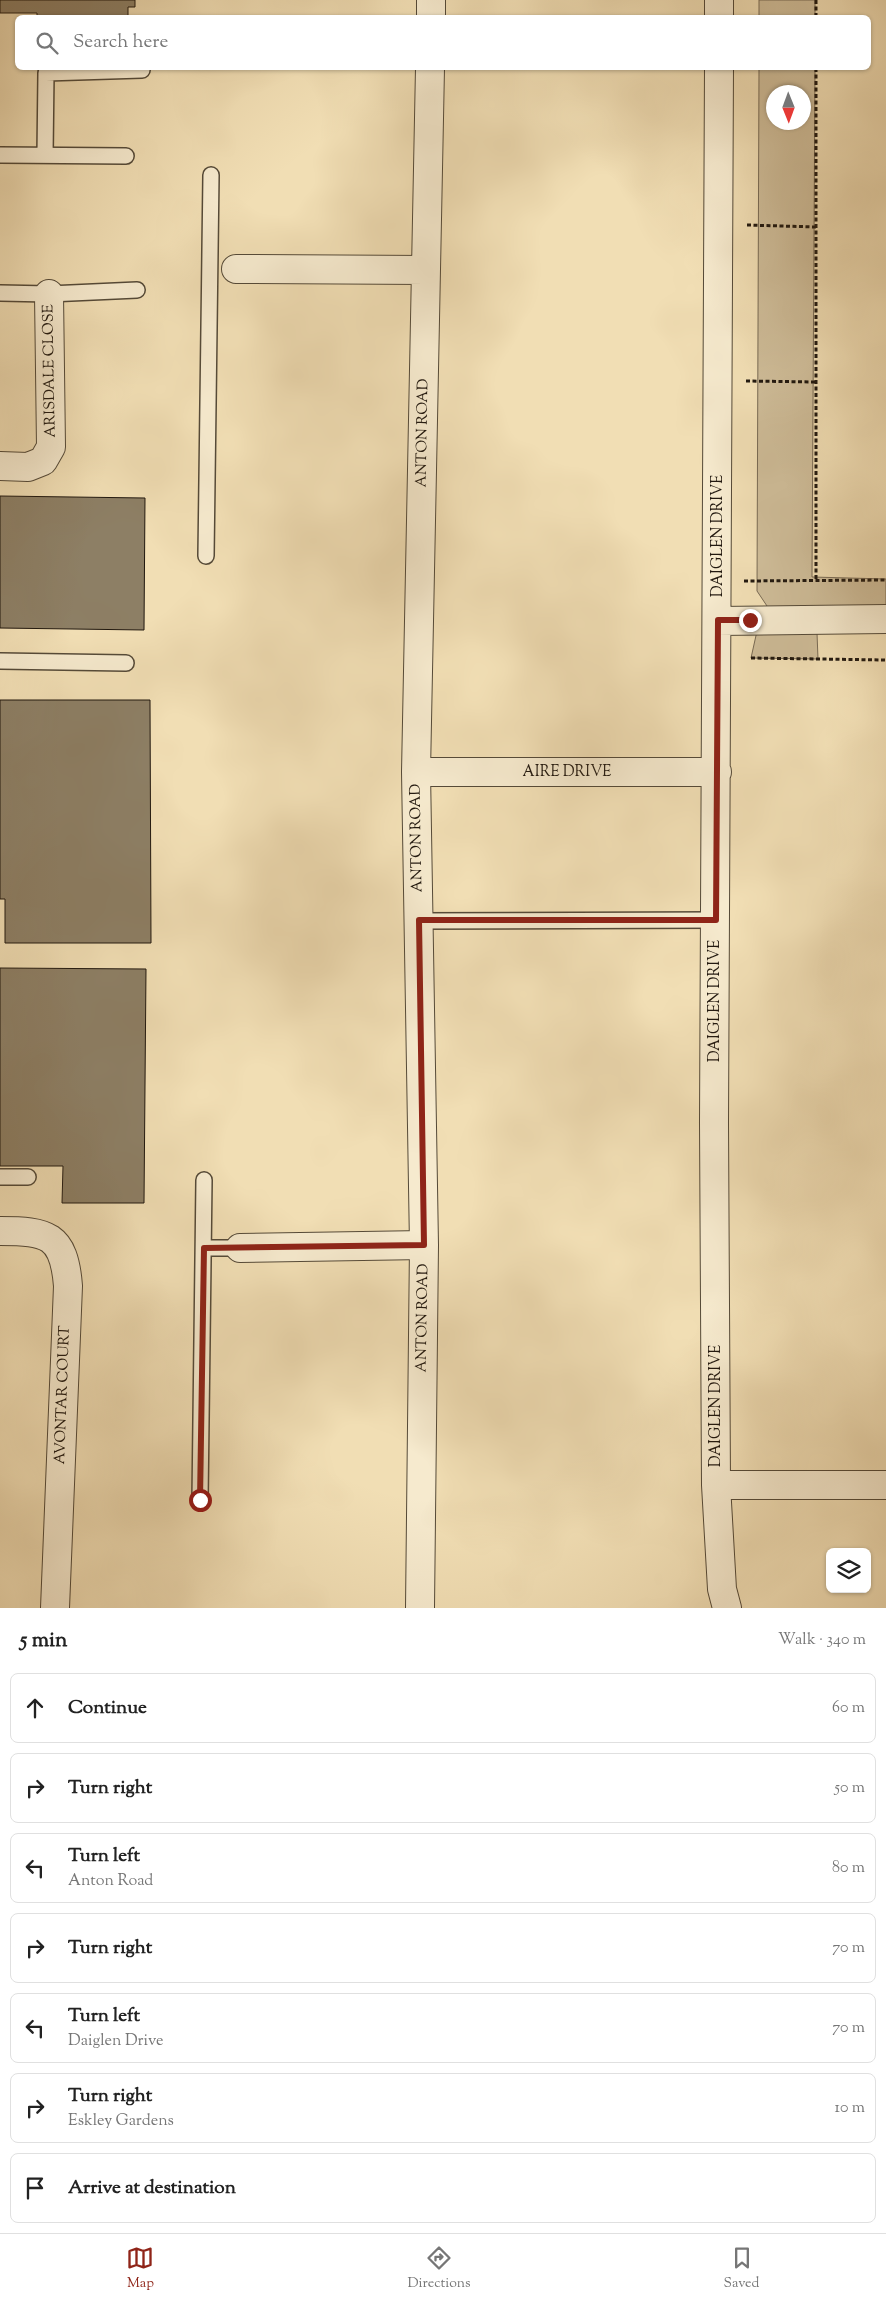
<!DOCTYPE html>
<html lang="en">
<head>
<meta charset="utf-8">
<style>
  body { margin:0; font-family:"Sorts Mill Goudy",serif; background:#f2f2f2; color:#222 }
  .controls { position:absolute; right:15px; bottom:15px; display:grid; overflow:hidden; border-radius:8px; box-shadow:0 1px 4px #0004 }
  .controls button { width:45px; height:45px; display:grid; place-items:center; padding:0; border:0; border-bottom:1px solid #e0e0e0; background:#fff; color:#222; font:25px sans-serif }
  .compass { position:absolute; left:766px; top:85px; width:45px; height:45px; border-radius:50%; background:#fff; box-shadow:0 1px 4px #0004; rotate:179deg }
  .stop { position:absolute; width:15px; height:15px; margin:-11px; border:4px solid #8f2418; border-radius:50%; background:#fff }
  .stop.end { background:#8f2418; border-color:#fff; box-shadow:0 1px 5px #0008 }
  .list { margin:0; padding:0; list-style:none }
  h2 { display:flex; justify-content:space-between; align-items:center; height:65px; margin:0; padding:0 20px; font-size:21px }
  h2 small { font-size:16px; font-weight:400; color:#767676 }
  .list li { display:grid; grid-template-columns:32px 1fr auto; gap:15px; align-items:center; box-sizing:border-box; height:70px; margin:0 10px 10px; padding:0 10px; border:1px solid #e0e0e0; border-radius:8px }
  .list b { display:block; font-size:19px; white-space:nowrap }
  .list p { margin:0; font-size:16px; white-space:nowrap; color:#767676 }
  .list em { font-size:16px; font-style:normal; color:#767676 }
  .icon { flex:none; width:28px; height:28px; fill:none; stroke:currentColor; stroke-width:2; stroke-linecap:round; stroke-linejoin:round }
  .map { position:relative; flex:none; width:886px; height:1608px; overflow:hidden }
  .search { position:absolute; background:#fff; box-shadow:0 1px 4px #0004; left:15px; right:15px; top:15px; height:55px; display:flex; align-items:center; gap:12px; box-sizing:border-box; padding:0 18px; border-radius:8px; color:#767676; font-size:19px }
  .sheet { height:625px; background:#fff }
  nav { display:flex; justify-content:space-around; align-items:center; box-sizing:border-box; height:70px; border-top:1px solid #e0e0e0; background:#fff; font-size:14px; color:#767676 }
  nav a { display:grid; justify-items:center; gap:2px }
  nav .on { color:#8f2418 }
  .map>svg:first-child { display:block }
  .green { fill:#cebc98; stroke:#786a54; fill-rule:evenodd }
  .building { fill:#8d7f65; stroke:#21180f }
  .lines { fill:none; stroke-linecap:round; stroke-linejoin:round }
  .service-casing { stroke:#554a38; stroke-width:18 }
  .minor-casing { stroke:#554a38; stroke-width:30 }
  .path { stroke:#21180f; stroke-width:3; stroke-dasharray:4 2.5; stroke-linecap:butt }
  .service { stroke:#f6eace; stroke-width:15 }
  .minor { stroke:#f6eace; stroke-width:28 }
  .route { stroke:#8f2418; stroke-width:6 }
  .labels { text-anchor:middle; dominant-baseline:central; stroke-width:5; stroke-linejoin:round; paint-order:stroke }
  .street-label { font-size:15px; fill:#21180f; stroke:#f6eace }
</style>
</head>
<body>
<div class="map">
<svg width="886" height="1608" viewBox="0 0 886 1608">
  <rect width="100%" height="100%" fill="#f1deb4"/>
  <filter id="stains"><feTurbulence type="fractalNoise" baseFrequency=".004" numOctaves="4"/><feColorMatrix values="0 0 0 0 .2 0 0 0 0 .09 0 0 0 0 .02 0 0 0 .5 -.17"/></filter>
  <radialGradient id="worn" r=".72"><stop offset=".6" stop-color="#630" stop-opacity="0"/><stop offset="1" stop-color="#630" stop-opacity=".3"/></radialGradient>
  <path class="green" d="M759,0H815V17H759Z
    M759,68H815L812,577L886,579V610L769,609L757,591ZM774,92H804V122H774Z
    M757,631L817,633L818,659L751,658Z"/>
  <path class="building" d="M0,0H135V7H128V18H37V13H0Z
    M0,496L145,498L144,630L0,628Z
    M0,700H150L151,943H5V899H0Z
    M0,968L146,969L144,1203H62L63,1166H0Z"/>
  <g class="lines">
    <defs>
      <path id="service" d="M0,155L126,156
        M45,155L46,73L142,70V68
        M0,293L49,294L137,290
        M206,556L211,175
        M0,661L126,663
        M419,921L716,920
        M0,1177H28
        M204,1248H240
        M200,1500L204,1180"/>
      <path id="minor" d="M431,18V0
        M719,18V0
        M719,68L714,1123L716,1485L722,1589L727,1608
        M236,269L426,270
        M0,466L28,467L43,461L51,447L49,294
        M717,621L886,619
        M416,772H717
        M0,1231C47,1231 64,1234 68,1286L55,1608
        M240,1248L424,1245
        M716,1485H886
        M420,1608L424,1245L416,772L430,68"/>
    </defs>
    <use href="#service" class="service-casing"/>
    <use href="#minor" class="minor-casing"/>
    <path class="path" d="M816,0V18
      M816,68V580
      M747,225L816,227
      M746,381L816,382
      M744,581L886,580
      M751,658L886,660"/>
    <use href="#service" class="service"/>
    <use href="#minor" class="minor"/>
  </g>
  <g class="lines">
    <path class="route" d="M200,1500L204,1248L424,1245L419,920H716L718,620H750"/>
  </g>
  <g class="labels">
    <g class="street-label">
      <text transform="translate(50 371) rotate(-91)">ARISDALE CLOSE</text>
      <text transform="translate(423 433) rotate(-89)">ANTON ROAD</text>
      <text transform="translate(718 536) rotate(-90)">DAIGLEN DRIVE</text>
      <text x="567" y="772">AIRE DRIVE</text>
      <text transform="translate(417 838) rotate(-91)">ANTON ROAD</text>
      <text transform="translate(715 1001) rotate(-90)">DAIGLEN DRIVE</text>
      <text transform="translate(423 1318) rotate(-89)">ANTON ROAD</text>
      <text transform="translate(63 1395) rotate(-88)">AVONTAR COURT</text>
      <text transform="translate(716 1406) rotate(-90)">DAIGLEN DRIVE</text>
    </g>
  </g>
  <rect width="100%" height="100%" filter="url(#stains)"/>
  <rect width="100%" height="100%" fill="url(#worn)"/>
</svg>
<div class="controls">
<button><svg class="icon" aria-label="layers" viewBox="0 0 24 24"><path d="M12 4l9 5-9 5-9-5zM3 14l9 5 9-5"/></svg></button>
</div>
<svg class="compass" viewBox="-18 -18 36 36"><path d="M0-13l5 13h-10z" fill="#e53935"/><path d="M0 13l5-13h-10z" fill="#767676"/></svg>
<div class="stop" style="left:200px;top:1500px"></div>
<div class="stop end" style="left:750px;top:620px"></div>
<div class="search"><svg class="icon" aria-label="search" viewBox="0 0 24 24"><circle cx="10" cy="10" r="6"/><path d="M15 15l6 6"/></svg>Search here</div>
</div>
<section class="sheet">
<h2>5 min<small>Walk · 340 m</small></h2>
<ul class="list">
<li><svg class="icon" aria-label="ahead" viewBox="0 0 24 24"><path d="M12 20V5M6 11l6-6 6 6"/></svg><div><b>Continue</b></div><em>60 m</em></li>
<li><svg class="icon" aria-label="right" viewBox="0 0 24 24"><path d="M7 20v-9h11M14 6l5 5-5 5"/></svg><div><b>Turn right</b></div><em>50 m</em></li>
<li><svg class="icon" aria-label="left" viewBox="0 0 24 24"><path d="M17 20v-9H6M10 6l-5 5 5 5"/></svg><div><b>Turn left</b><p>Anton Road</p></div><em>80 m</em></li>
<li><svg class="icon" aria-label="right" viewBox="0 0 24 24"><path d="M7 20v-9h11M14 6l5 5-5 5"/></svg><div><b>Turn right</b></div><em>70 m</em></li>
<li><svg class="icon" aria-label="left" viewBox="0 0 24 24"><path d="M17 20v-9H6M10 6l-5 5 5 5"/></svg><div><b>Turn left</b><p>Daiglen Drive</p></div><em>70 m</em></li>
<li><svg class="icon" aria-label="right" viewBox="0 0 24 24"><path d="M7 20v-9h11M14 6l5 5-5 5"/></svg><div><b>Turn right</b><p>Eskley Gardens</p></div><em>10 m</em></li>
<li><svg class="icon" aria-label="arrive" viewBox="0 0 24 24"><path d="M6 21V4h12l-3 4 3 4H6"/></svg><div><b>Arrive at destination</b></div></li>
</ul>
</section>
<nav>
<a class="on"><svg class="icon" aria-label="map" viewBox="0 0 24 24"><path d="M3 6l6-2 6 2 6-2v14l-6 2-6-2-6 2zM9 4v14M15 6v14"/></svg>Map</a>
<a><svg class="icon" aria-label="directions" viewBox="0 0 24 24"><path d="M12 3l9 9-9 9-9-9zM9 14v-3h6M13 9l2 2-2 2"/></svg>Directions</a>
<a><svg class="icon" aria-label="saved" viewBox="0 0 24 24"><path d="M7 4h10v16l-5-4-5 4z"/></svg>Saved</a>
</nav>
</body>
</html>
